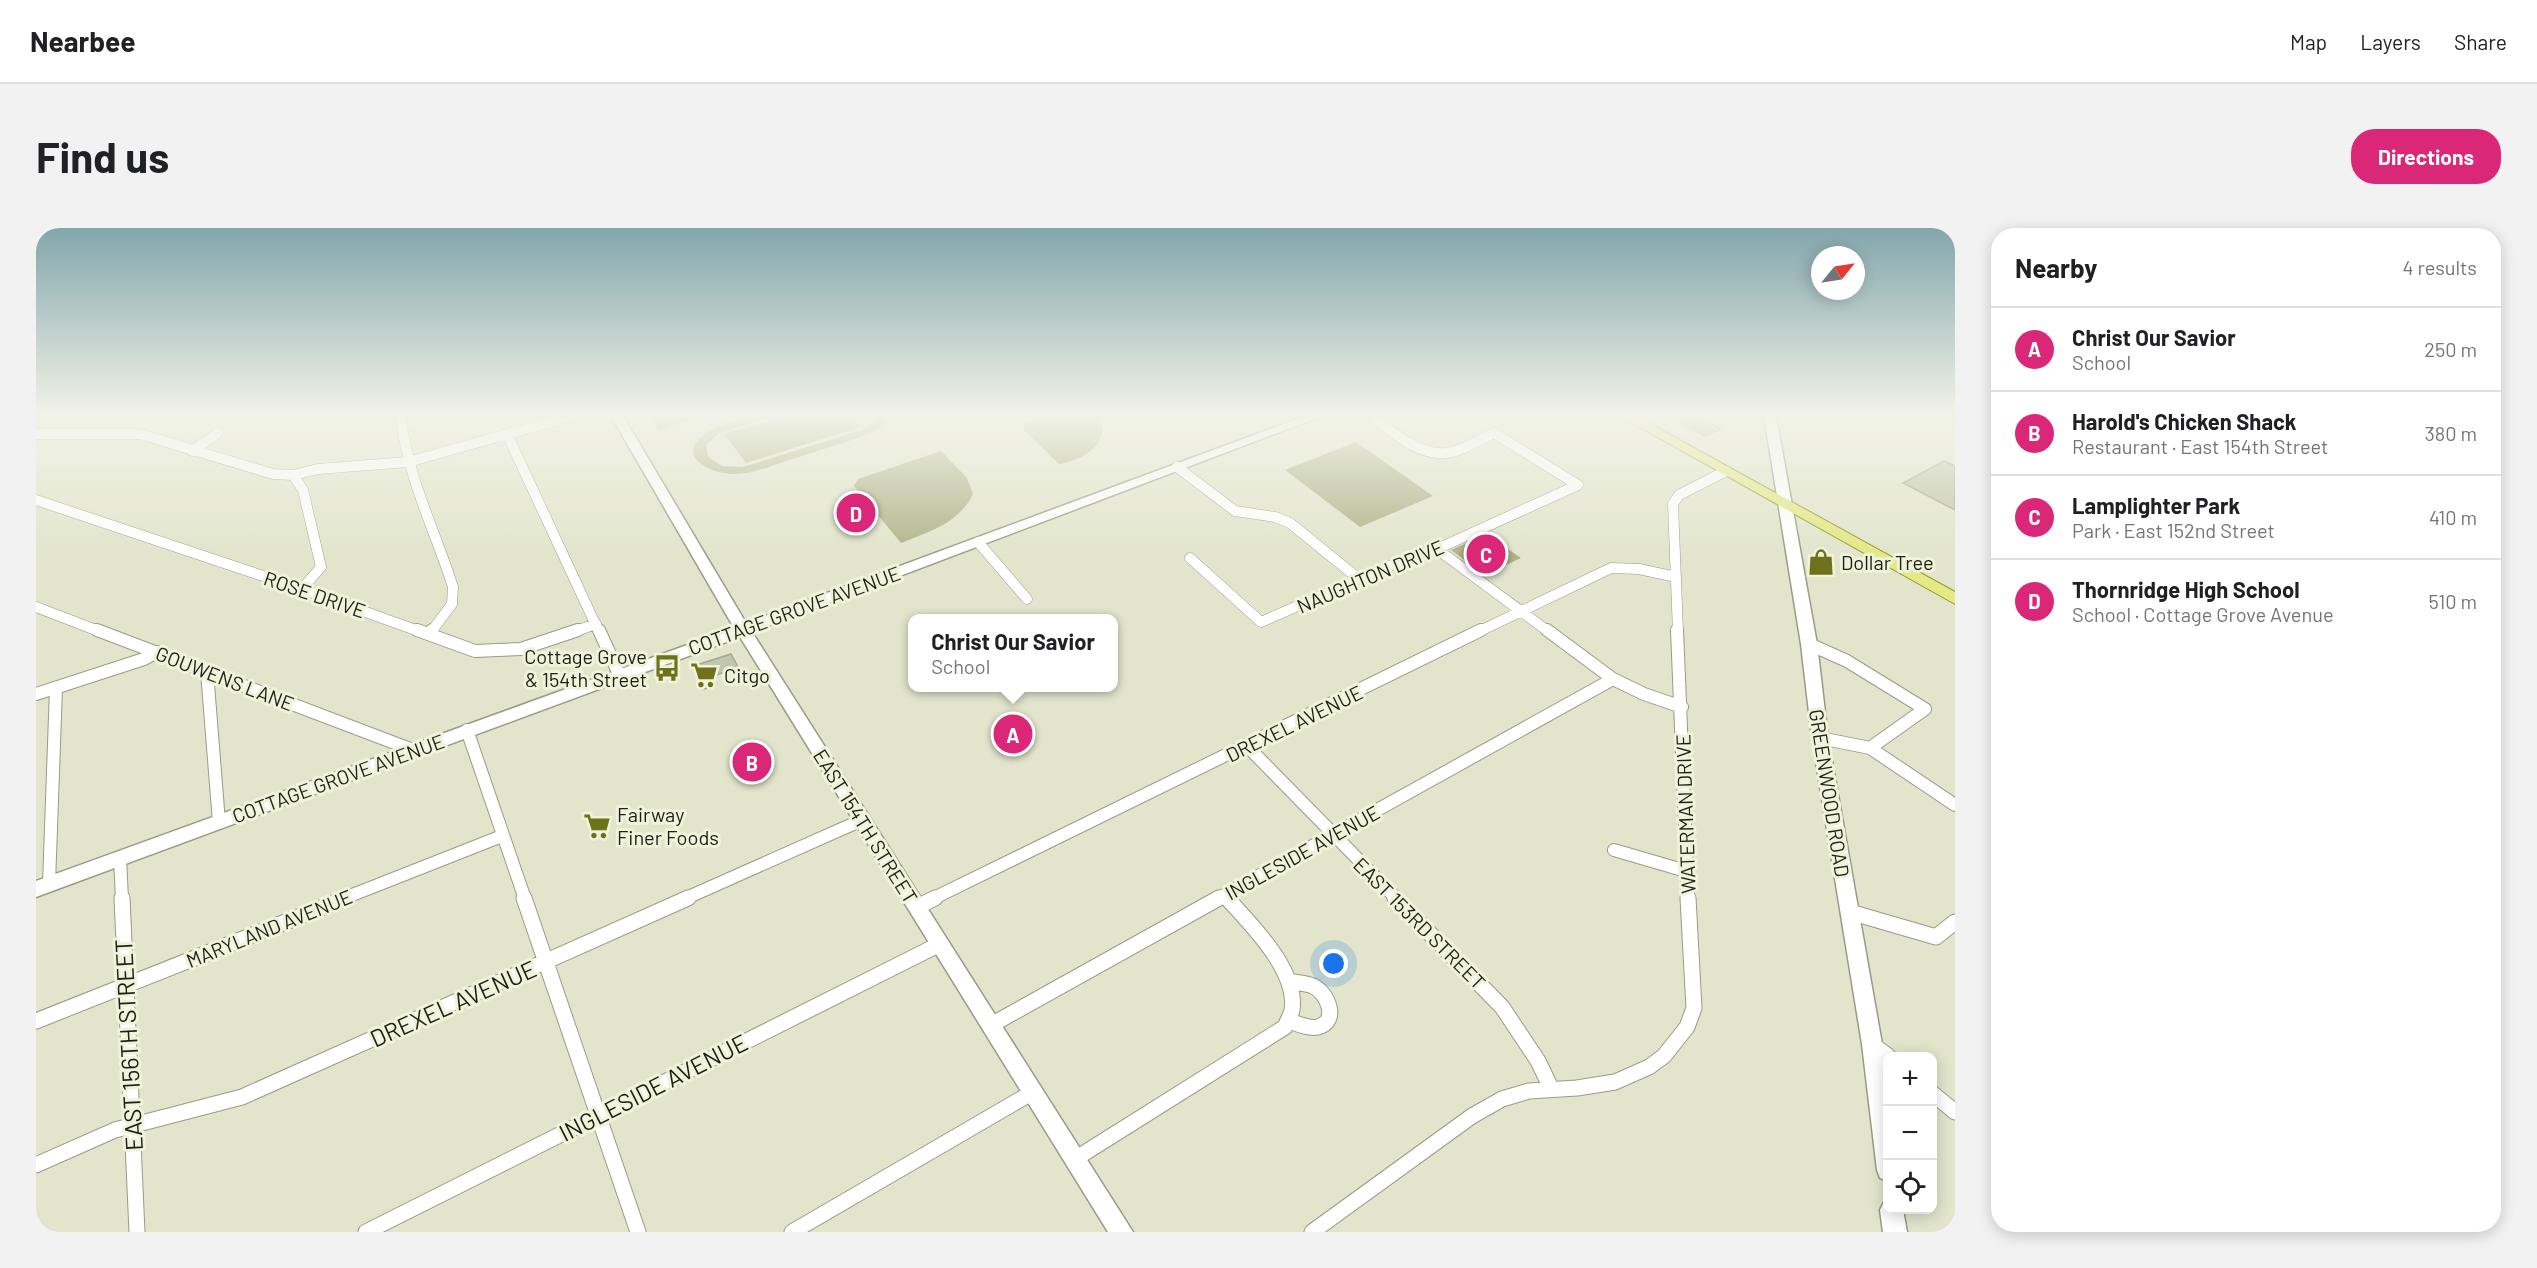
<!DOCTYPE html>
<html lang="en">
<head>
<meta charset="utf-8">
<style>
  body { margin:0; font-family:Barlow,sans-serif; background:#f2f2f2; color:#202124 }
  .controls { position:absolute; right:18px; bottom:18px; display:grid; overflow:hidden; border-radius:12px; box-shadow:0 3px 15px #0003 }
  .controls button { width:54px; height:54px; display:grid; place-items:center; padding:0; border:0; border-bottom:2px solid #e0e0e0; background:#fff; color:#202124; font:30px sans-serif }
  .compass { position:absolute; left:1775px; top:18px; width:54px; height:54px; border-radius:50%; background:#fff; box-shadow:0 3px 15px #0003; rotate:60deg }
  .you { position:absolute; left:1298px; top:736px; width:21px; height:21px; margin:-15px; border:4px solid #fff; border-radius:50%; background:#1a73e8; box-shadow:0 0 0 9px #1a73e833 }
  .badge { display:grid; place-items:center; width:39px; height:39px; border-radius:50%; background:#db2777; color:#fff; font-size:20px; font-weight:700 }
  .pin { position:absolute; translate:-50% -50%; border:3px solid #fff; box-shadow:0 2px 6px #0006 }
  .popup { position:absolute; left:872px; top:386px; width:210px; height:78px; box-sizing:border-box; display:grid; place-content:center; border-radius:12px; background:#fff; filter:drop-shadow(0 2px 4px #0005); font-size:20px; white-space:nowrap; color:#757577 }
  .popup b { font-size:22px; color:#202124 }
  .popup::after { content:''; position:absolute; left:50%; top:100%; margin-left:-12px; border:12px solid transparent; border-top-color:#fff }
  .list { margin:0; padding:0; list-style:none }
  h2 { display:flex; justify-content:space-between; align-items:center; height:78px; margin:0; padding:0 24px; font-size:26px }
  h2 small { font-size:20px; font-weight:400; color:#757577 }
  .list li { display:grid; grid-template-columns:39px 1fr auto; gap:18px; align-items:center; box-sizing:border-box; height:84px; padding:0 24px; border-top:2px solid #e0e0e0 }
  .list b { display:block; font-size:22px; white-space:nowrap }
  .list p { margin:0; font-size:20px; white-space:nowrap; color:#757577 }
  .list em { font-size:20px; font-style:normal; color:#757577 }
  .icon { flex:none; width:33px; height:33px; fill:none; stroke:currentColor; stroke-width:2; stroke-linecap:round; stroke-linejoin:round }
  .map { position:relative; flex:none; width:1919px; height:1004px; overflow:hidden; border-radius:24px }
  header { display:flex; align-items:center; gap:36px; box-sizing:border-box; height:84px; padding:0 30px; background:#fff; border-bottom:2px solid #e0e0e0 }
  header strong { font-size:28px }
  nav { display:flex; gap:33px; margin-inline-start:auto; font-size:21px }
  .intro { display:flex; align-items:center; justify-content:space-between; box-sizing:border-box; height:144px; padding:0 36px }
  h1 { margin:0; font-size:42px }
  .button { padding:15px 27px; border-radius:24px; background:#db2777; color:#fff; font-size:21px; font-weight:700 }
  main { display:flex; gap:36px; padding:0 36px }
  aside { flex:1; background:#fff; border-radius:24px; box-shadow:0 3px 15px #0003 }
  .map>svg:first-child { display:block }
  .green { fill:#afb48a }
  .building { fill:#c3c6ae; stroke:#a6a992; stroke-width:1.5 }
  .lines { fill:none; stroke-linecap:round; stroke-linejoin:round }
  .street-far2-casing { stroke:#999c84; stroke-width:11 }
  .street-far1-casing { stroke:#999c84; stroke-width:14 }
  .street-casing { stroke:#999c84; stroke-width:17 }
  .secondary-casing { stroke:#999c84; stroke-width:3 }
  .primary-casing { stroke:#92992a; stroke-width:2 }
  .street-far2 { stroke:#fff; stroke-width:10 }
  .street-far1 { stroke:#fff; stroke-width:12 }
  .street { stroke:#fff; stroke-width:15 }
  .secondary { fill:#fff; fill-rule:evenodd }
  .primary { fill:#e3e985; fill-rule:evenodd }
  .labels { text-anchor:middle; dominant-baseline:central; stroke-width:6; stroke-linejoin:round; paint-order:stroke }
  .poi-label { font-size:20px; fill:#1e1f16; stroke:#eff3d9; text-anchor:start }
  .street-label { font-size:20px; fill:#1e1f16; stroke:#eff3d9 }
  .near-street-label { font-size:24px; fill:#1e1f16; stroke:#eff3d9 }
</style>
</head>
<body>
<header>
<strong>Nearbee</strong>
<nav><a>Map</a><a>Layers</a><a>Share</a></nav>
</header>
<div class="intro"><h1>Find us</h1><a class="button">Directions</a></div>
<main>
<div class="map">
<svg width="1919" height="1004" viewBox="0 0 1919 1004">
  <rect width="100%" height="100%" fill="#e2e5cc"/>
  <path class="green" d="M614,188H671L622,202Z
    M718,188H737L683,205L670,217L672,229L686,238L707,239L823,203L835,197L841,188H852L846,198L830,207C805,216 780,223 756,231C737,237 718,246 698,246C674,246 638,228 670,205C684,195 702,192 718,188Z
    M750,188H814L824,199L710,235L688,206Z
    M1008,188H1063C1076,216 1047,232 1023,236L987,201L989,194Z
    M1320,214L1397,268L1324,299L1249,242Z
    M905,223L931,250L937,266C922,296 894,303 865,315L818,258L822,251Z
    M1450,306L1485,330L1449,347L1415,322Z"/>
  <path class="building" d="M1632,188H1661L1685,201L1669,208Z
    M1908,233L1919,238V282L1867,255Z
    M695,426L702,439L675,449L679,457L668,461L657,438Z"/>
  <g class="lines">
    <defs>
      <path id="street-far2" d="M365,188C371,249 399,302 417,359L416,376L395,404
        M1335,188C1356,203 1382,228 1410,225C1427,223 1443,212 1458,205L1542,257
        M0,206H104L237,246L257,247L267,262L285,339L266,361
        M471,206L563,404
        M156,223L182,205
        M1141,239L1199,283L1239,289L1254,295L1323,351
        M257,247L282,241L372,234L536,188
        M0,272L266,361L385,404
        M942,314L991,371
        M1401,321L1513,404
        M1154,330L1225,394L1367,332L1401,321L1542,257
        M0,379L65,404
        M537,404L560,396
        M1442,404L1575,340L1603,341L1640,349
        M1642,404L1637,276L1643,267L1690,243"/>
      <path id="street-far1" d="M61,402L377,522
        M381,402L439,423L485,421L542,402
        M563,402L583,446
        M1511,402L1577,451L1608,466L1646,479
        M1641,402L1652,671
        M394,405L396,402
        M1773,416L1811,433L1889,481L1834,520
        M171,444L183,594
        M0,466L108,431L121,424
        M431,502L489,671
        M1784,510L1834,520L1919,577
        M1211,518L1361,671
        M1578,622L1650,643
        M84,630L86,671
        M13,656L20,460
        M1188,667L1192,671
        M306,671L466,608
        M648,671L826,592
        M896,671L1445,402
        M1181,671L1577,451"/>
      <path id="street" d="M86,670L101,1004
        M488,670L602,1004
        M1359,670L1466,779L1502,833L1515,860
        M881,679L899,670
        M1814,684L1900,709L1919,694
        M1253,753C1261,755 1269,755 1277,758C1291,764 1304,793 1282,799C1273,801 1262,796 1254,793
        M0,793L310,670
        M955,797L1183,670
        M1836,816L1852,828
        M1896,865L1919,884
        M1039,931L1249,799C1251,794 1255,787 1256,782C1262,742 1215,697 1191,670
        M0,937L79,902L206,869L652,670
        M330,1004L904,716
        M756,1004L997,864
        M1276,1004L1436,888L1466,871L1493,863L1541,860L1579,854L1613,839L1628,828L1651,799L1658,780L1652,670"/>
      <path id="secondary" d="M575,188H587L710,395L1269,188H1286L716,404L1097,1004H1072L704,409L0,669V653L698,400Z
        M1728,188H1740L1781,416L1792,510L1846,816L1852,854V953L1844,950L1841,942L1826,816L1776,510L1765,416Z
        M1852,972V982H1867L1871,1004H1847L1844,982L1848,974Z"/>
      <path id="primary" d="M1584,188H1600L1919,364V376Z"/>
    </defs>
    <use href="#street-far2" class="street-far2-casing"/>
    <use href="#street-far1" class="street-far1-casing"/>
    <use href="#street" class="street-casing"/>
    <use href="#secondary" class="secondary-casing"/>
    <use href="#primary" class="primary-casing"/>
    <use href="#street-far2" class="street-far2"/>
    <use href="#street-far1" class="street-far1"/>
    <use href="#street" class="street"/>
    <use href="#secondary" class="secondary"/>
    <use href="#primary" class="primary"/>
  </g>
  <linearGradient id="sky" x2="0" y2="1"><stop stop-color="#83a6ac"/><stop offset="0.57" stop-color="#f2f3e8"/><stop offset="1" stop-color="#f2f3e8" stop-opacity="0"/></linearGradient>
  <rect width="1919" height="328" fill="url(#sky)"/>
  <defs>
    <symbol id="shop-bare" viewBox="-9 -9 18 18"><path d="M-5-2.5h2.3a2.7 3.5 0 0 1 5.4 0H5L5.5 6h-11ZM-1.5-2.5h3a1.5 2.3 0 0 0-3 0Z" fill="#6e731b" stroke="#eff3d9" stroke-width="2.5" paint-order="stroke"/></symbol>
    <symbol id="bus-bare" viewBox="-9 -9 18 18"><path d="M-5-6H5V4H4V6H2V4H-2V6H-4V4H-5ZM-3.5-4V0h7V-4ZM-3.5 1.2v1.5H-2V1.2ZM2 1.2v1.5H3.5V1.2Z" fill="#6e731b" stroke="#eff3d9" stroke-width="2.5" paint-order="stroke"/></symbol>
    <symbol id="supermarket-bare" viewBox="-9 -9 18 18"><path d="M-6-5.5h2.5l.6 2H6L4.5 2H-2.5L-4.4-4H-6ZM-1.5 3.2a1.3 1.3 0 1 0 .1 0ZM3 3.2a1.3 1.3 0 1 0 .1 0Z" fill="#6e731b" stroke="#eff3d9" stroke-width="2.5" paint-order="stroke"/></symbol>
  </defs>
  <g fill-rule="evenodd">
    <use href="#shop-bare" x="1766" y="315" width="38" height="38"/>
    <use href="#bus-bare" x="612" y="421" width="38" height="38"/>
    <use href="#supermarket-bare" x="649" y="428" width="38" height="38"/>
    <use href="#supermarket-bare" x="542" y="579" width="38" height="38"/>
  </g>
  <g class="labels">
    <g class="poi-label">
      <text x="1805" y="334">Dollar Tree</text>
      <text x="611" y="428" text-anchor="end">Cottage Grove<tspan x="611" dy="23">&amp; 154th Street</tspan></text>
      <text x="688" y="447">Citgo</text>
      <text x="581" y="586">Fairway<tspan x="581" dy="23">Finer Foods</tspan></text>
    </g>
    <g class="street-label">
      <text transform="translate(1334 348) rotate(-23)">NAUGHTON DRIVE</text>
      <text transform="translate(279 366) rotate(19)">ROSE DRIVE</text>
      <text transform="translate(758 382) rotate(-20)">COTTAGE GROVE AVENUE</text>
      <text transform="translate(189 450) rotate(21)">GOUWENS LANE</text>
      <text transform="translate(1258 495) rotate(-26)">DREXEL AVENUE</text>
      <text transform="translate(302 550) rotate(-20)">COTTAGE GROVE AVENUE</text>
      <text transform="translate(1794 565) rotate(81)">GREENWOOD ROAD</text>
      <text transform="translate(1649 586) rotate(-92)">WATERMAN DRIVE</text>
      <text transform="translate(830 598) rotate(58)">EAST 154TH STREET</text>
      <text transform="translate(1266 624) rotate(-29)">INGLESIDE AVENUE</text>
      <text transform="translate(1384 695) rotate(45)">EAST 153RD STREET</text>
      <text transform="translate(233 700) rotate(-22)">MARYLAND AVENUE</text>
    </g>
    <g class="near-street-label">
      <text transform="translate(417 775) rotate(-24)">DREXEL AVENUE</text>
      <text transform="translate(92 817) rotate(-93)">EAST 156TH STREET</text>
      <text transform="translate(617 859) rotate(-27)">INGLESIDE AVENUE</text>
    </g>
  </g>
</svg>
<div class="controls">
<button>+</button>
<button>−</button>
<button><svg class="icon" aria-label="locate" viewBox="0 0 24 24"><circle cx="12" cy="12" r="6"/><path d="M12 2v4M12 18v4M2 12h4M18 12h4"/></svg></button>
</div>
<svg class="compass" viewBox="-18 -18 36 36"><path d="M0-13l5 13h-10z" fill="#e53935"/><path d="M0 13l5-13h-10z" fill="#757577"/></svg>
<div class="you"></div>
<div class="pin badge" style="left:977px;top:506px">A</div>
<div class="popup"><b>Christ Our Savior</b>School</div>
<div class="pin badge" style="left:716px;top:534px">B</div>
<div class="pin badge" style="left:1450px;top:326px">C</div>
<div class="pin badge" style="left:820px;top:285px">D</div>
</div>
<aside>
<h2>Nearby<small>4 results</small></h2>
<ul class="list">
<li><span class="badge">A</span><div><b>Christ Our Savior</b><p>School</p></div><em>250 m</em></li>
<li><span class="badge">B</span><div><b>Harold's Chicken Shack</b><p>Restaurant · East 154th Street</p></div><em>380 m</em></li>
<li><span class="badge">C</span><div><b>Lamplighter Park</b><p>Park · East 152nd Street</p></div><em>410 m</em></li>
<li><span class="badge">D</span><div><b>Thornridge High School</b><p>School · Cottage Grove Avenue</p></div><em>510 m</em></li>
</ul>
</aside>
</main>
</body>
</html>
